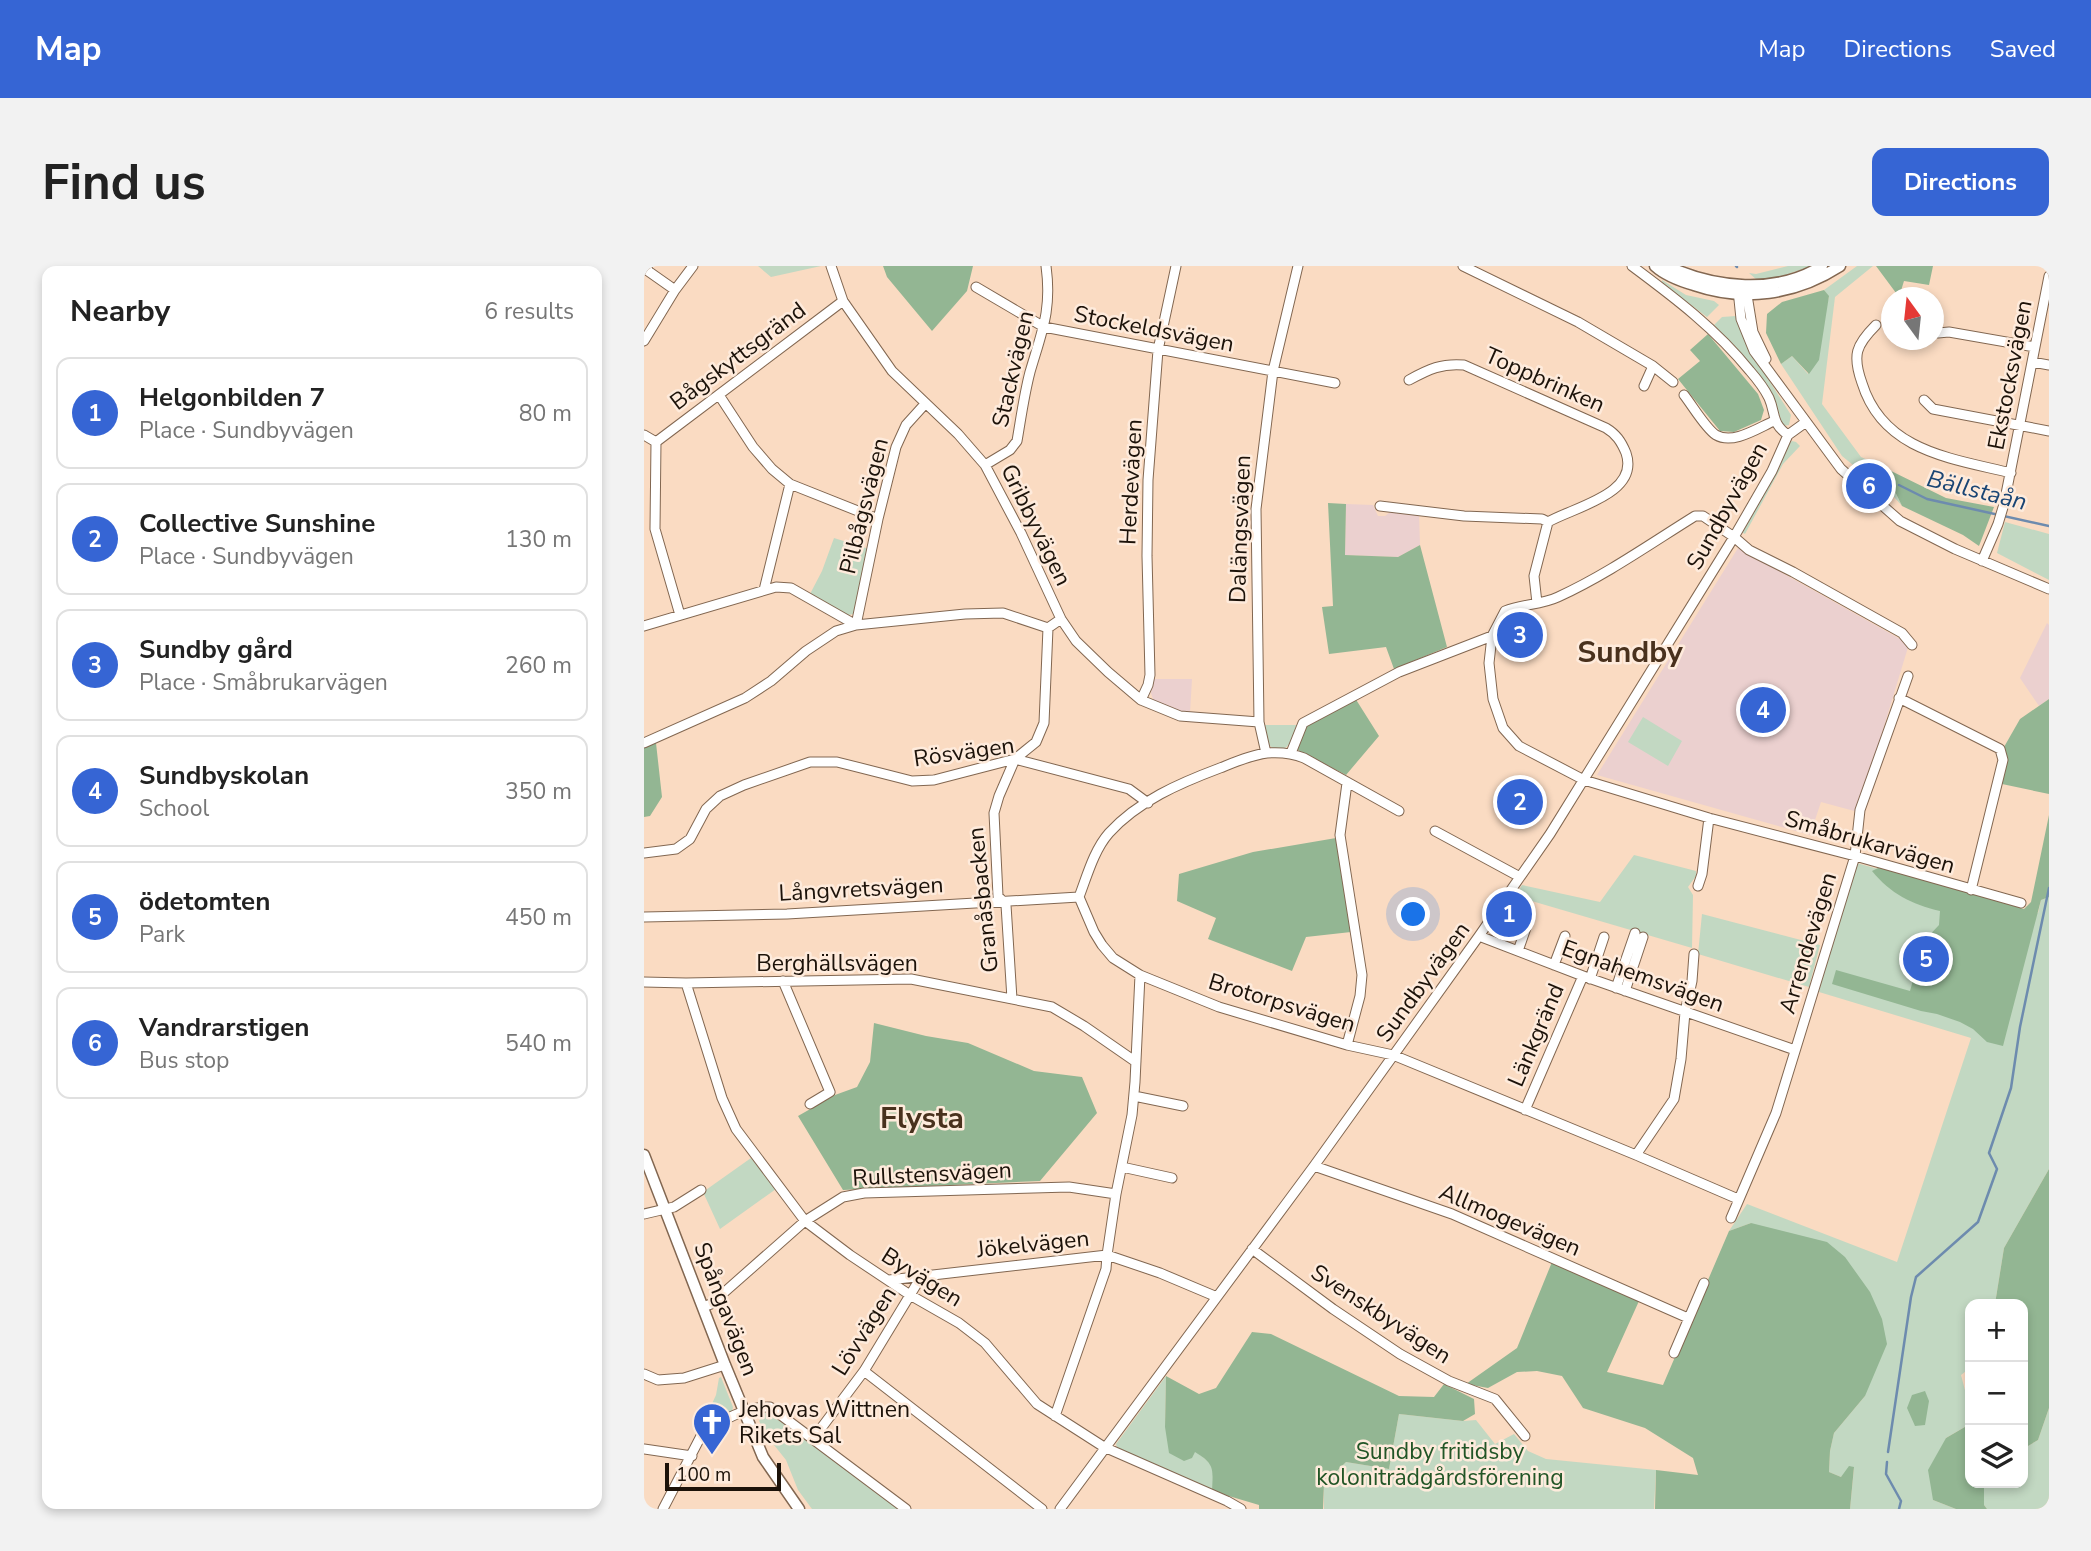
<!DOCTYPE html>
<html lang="en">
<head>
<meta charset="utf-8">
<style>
  body { margin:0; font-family:"Nunito Sans",sans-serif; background:#f2f2f2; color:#222 }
  .controls { position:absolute; right:21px; bottom:21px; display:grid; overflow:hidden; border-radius:14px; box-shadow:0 4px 10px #0003 }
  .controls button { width:63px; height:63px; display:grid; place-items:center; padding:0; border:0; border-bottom:2px solid #e0e0e0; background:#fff; color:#222; font:35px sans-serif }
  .compass { position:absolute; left:1237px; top:21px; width:63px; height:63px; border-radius:50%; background:#fff; box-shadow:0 4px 10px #0003; rotate:345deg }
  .scale { position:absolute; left:21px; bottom:18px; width:116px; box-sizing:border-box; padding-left:7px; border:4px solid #1c1209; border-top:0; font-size:19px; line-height:24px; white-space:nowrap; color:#1c1209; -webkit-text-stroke:5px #feebdc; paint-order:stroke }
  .you { position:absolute; left:770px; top:649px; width:24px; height:24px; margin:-18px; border:5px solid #fff; border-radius:50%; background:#1a73e8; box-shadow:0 0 0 10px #1a73e833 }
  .badge { display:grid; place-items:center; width:46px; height:46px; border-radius:50%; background:#3665d4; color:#fff; font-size:23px; font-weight:700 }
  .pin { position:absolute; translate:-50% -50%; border:4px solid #fff; box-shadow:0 2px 7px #0006 }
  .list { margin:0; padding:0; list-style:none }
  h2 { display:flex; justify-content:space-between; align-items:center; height:91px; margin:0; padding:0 28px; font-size:30px }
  h2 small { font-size:23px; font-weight:400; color:#767676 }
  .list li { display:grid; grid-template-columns:46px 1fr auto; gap:21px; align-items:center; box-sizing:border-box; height:112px; margin:0 14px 14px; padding:0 14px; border:2px solid #e0e0e0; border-radius:14px }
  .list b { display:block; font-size:26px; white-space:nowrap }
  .list p { margin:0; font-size:23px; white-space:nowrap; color:#767676 }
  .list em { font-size:23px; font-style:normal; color:#767676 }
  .icon { flex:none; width:38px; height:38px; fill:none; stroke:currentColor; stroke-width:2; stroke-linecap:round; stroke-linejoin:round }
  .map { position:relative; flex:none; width:1405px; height:1243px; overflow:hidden; border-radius:14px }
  header { display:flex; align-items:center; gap:42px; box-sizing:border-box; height:98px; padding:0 35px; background:#3665d4; color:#fff }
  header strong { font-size:33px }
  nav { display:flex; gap:38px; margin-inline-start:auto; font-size:24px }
  .intro { display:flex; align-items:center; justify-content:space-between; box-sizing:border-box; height:168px; padding:0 42px }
  h1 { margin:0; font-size:49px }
  .button { padding:18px 32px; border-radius:14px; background:#3665d4; color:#fff; font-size:24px; font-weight:700 }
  main { display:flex; gap:42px; padding:0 42px }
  aside { flex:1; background:#fff; border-radius:14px; box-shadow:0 4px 10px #0003 }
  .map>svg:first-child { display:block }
  .education { fill:#ebd0cf }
  .green { fill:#c2d8c2 }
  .forest { fill:#93b693 }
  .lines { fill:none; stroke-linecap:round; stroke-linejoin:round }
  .stream { stroke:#6d8bae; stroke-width:2.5 }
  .minor-casing { stroke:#826751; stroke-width:11 }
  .tertiary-casing { stroke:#826751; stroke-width:13 }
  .minor { stroke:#fff; stroke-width:9 }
  .tertiary { stroke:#fff; stroke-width:10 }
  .labels { text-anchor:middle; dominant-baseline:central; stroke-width:5; stroke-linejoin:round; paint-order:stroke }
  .street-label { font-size:23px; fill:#1c1209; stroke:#feebdc }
  .poi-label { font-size:23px; fill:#1c1209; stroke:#feebdc; text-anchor:start }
  .park-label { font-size:23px; fill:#225526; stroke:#feebdc }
  .water-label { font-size:24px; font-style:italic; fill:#1a4574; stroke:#feebdc }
  .district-label { font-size:30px; font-weight:bold; fill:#49311d; stroke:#feebdc }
</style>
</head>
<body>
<header>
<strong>Map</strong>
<nav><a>Map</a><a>Directions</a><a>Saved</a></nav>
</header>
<div class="intro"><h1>Find us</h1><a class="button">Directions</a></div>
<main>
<aside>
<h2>Nearby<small>6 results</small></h2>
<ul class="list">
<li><span class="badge">1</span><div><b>Helgonbilden 7</b><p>Place · Sundbyvägen</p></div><em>80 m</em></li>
<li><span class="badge">2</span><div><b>Collective Sunshine</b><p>Place · Sundbyvägen</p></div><em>130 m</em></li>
<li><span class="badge">3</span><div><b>Sundby gård</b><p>Place · Småbrukarvägen</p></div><em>260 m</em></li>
<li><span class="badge">4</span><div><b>Sundbyskolan</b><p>School</p></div><em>350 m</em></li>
<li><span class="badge">5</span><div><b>ödetomten</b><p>Park</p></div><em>450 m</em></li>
<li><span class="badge">6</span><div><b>Vandrarstigen</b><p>Bus stop</p></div><em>540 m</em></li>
</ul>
</aside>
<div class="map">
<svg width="1405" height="1243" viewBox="0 0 1405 1243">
  <rect width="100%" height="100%" fill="#fadbc2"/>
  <path class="education" d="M702,238L729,239L734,250H741L749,244L775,246L776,279L754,291L701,289Z
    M1094,282L1265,378L1214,546L1177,536L1166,569L953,509Z
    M1403,357L1405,359V433L1395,440L1376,412Z
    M509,413H548L546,447L532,445L510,436L507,427Z"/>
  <path class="green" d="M114,0H177L127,11Z
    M1144,0H1168L1135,11L1113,14L1105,7L1112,8Z
    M1213,0H1229L1191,31L1178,138L1217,191L1239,201L1258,240L1235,214L1231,217L1198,190L1137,98L1148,90L1164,108L1185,31L1180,24Z
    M1018,14L1042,29L1070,35L1075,39L1063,51L1018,17Z
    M1092,50L1105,83L1147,149L1145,159L1139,160L1132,138L1121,116L1091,80L1070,59L1078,51Z
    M1148,175L1152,176L1156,180L1139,198L1101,268L1098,266L1135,202L1145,178Z
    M1361,256L1405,268V314L1353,287Z
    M190,272L225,283L210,348L204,349L166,328L178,305Z
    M999,451L1038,475L1024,500L984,476Z
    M620,459H652C649,489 622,496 620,459Z
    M990,589L1052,605V610L1044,621L1049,629L1048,682L871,630L878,619L956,636Z
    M1209,596L1394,647L1397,634L1405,631V903L1360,982L1351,1038H1326V1102L1317,1109L1323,1132H1326V1158L1302,1172L1289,1234L1312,1243H1206L1210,1202L1197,1211L1185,1206L1186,1185L1190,1167L1221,1130L1107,957L1085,965L1103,938L1253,996L1327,772L1175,726L1189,659Z
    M1058,648L1176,679L1165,721L1054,688Z
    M107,892L132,923L76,963L59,926Z
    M522,1110L521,1161C530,1169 567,1194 569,1202C571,1209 569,1218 568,1225L474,1186L472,1178Z
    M77,1111L89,1141L88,1146L56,1164L72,1129L75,1112Z
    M1405,1142V1243H1343L1340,1239V1217H1379V1183L1394,1174Z
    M120,1146L129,1150L255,1243H168L154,1224L142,1194L126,1174L115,1155Z
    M755,1148L819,1155L832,1154L851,1178L870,1168L884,1185L902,1193L1012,1204L1010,1243H680V1218L702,1196L745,1203Z"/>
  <path class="forest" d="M239,0H329L323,25L288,65L243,11Z
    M1232,0H1289L1285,19L1260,15L1255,31Z
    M1180,24L1185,30L1175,94L1165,108L1148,90L1137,98L1122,67L1123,48L1138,36Z
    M1064,68L1114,128L1120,144L1117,154L1090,166L1076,165L1034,113L1056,95L1046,84Z
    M1239,201L1302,232L1350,241L1335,280L1319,269L1258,240Z
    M684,237L702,238L701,289L754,291L776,279L803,381L750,403L742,381L685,388L678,341L689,340Z
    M711,432L735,470L702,509L652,483L663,460Z
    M1405,433V528L1358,518L1362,492L1360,481L1376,453Z
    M12,477L18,531L6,550L0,551V482Z
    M1405,549V631L1397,634L1359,780L1343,776L1329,763L1316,756L1293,748L1277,745L1188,718L1192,704L1266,725L1280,675L1295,659L1296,645C1267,638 1247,628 1228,605L1236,601L1380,643L1387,636Z
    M692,572L707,666L662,671L648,705L564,673L572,652L533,635L535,608L609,586Z
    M230,757L282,770L324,777L390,805L438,811L453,847L396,915L199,924L154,850L191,829L213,821L226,796Z
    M1405,903V1142L1394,1174L1379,1183V1038H1351L1360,982Z
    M1107,957L1183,976L1201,991L1226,1026L1238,1053L1243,1078L1221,1130L1190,1167L1186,1185L1185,1206L1197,1211L1205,1200L1210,1201L1206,1243H1011L1012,1204L1054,1209L1049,1192L1001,1162L939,1142L918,1110L893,1105L873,1106L844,1122L822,1118L873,1082L908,996L995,1035L963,1106L1019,1119L1085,965Z
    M608,1066L627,1068L755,1130L790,1131L800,1118L830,1133L831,1148L819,1155L755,1148L745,1203L702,1196L680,1218L679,1243H615V1239L568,1225C569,1203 571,1198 551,1186L548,1192L540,1195L525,1187L521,1161L522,1110L555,1128L572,1122Z
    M1281,1125L1285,1135L1281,1159L1271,1160L1263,1142L1268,1129Z
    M1326,1158V1217H1340V1239L1343,1243H1312L1289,1234L1284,1204L1302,1172Z"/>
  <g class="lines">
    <path class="stream" d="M1092,0L1093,1
      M1255,219L1283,233L1405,260
      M1244,1186L1267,1031L1272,1011L1334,956L1353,903L1345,887L1367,822L1376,761L1405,622
      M1243,1196L1242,1208L1257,1235L1255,1243"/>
    <defs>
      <path id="minor" d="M187,0L199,35L248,105L314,168L341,199L377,267L417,353L432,375L464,406L497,434L536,450L615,456
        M819,0L934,56L1009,100L1029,116
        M988,0C1031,32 1072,63 1106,105C1113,113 1120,122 1125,132C1132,148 1127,157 1144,169
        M332,21L400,61L691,117
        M1102,23L1109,66L1122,93
        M31,24L49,0
        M1094,24L1097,53L1110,85L1197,203L1256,255L1311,283L1405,323
        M1232,59C1212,79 1208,89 1218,117C1239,185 1306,192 1367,207
        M1294,67L1305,66L1391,81
        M0,75L31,24L4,5L3,0
        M1388,96L1405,99
        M765,114C785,103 798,97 820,99L962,162C972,168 977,175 982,187C996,228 930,241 904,256L890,310L893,337
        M1000,120L1009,100
        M75,129L109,181L128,203L146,218L234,253
        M1040,129C1048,139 1062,163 1072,169C1089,179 1114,162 1130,155
        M1280,134L1289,143L1405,165
        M0,169L12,176
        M12,176L199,35
        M12,176L11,263L36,349
        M341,199L366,184L373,175C377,152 380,129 386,106C398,65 408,44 402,0
        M736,240L820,250L898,253L904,256
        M1338,295L1354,258L1360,238L1405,10
        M120,324L146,218
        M0,360L132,321L147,322L212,359L234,253L252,181L262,159L281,138
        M1268,379L1258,367L1149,306L1105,284L1090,271L1059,250H1051C1006,278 962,309 914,331C897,339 878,338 861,345L848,370L845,397L849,433L859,462L875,480L940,514L1065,552L1211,590L1377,637
        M1255,432L1356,483L1359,494L1327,624
        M497,434L504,419L506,409L503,290L504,214L514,84L532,0
        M0,477L101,432L127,415L162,385L192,365L212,359L321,348L359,347L404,362L417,353
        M622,487L615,456L612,243L629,105L654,0
        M647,487L659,457L755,406L848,370
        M703,517L696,569L718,709L716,730L703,779
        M755,545L660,492C648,487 636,486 623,487C607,489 591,496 576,502C536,517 494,535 465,567C450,584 443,610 435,631L450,666L458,679L469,692L496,709L575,741L703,779L749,789L992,889L1094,933
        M791,565L876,611
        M0,587L32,583L46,573L62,543L76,530L100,519L166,496H193L268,515L290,514L371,493L485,523L504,537
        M1054,620L1058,608L1065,552
        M0,651L143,648L435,631
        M835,670L939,710L1151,784
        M874,685L884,656
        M910,699L921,670
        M946,713L960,671
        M139,715L186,826L166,838
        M0,716L42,717L267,713L408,741L440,760L492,796
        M42,717L78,832L92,863L161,955L206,989L266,1029L315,1057L341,1077L393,1138L460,1181L583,1235L597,1243
        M972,722L991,667
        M981,725L999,671
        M368,733L362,639L354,630L350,547L355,530L371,493L392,476L400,457L404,362
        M490,830L539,840
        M881,844L939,710
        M992,889L1030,833L1037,793L1041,746L1048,715L1050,688
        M670,900L808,948L1044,1052
        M478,901L528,912
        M0,948L30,941L57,924
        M1087,952L1132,847L1211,590L1216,544L1264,410
        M608,983L689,1043L756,1088L805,1115L851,1133L881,1170
        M245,1014L463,989L516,1007L573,1031
        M59,1041L67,1038L161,955L199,931L220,927L425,921L472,928
        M1030,1087L1060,1017
        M220,1105L398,1243
        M0,1108L14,1114L40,1112L81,1099
        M411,1150L462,1003L463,989L472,928L488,849L491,816L496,709
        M169,1173L220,1105L277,1011
        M0,1183L48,1190
        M19,1243L58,1168C75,1155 104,1140 126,1141L262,1243
        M416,1243L670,900L835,670L906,568L1090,271L1128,205L1144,169L1162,156"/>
      <path id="tertiary" d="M1011,0C1022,10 1036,15 1050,19C1100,36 1151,29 1196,0
        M1023,0C1070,22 1132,29 1178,0
        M0,889L81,1099L119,1191L155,1243"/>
    </defs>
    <use href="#minor" class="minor-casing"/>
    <use href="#tertiary" class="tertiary-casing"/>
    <use href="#minor" class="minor"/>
    <use href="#tertiary" class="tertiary"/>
  </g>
  <defs>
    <symbol id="church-pin" viewBox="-11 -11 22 30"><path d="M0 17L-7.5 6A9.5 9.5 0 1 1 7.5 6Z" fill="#3665d4" stroke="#feebdc"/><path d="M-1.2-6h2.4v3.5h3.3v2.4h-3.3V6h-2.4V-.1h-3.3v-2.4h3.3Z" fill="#fff"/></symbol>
  </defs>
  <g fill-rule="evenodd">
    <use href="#church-pin" x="46" y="1134" width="44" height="60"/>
  </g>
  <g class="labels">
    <g class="street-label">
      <text transform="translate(510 63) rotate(11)">Stockeldsvägen</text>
      <text transform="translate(94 90) rotate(-37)">Bågskyttsgränd</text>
      <text transform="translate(369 103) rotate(-77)">Stackvägen</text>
      <text transform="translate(1366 109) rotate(-79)">Ekstocksvägen</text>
      <text transform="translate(901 114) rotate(24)">Toppbrinken</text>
      <text transform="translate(487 216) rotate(-87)">Herdevägen</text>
      <text transform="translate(220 240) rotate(-76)">Pilbågsvägen</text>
      <text transform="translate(1083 240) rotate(-61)">Sundbyvägen</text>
      <text transform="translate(392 259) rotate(64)">Gribbyvägen</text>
      <text transform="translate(596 263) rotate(-88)">Dalängsvägen</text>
      <text transform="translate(320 486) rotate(-8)">Rösvägen</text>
      <text transform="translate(1226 576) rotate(16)">Småbrukarvägen</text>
      <text transform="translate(217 623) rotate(-3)">Långvretsvägen</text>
      <text transform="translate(339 634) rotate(-96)">Granåsbacken</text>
      <text transform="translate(1164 677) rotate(-73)">Arrendevägen</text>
      <text x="193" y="697">Berghällsvägen</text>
      <text transform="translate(999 710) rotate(20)">Egnahemsvägen</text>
      <text transform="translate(779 716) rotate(-54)">Sundbyvägen</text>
      <text transform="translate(638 737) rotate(17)">Brotorpsvägen</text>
      <text transform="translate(892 769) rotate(-67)">Länkgränd</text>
      <text transform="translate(288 908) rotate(-3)">Rullstensvägen</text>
      <text transform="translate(866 954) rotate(23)">Allmogevägen</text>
      <text transform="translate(389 978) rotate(-6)">Jökelvägen</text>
      <text transform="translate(278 1011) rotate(32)">Byvägen</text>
      <text transform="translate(82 1043) rotate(69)">Spångavägen</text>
      <text transform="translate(737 1048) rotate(33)">Svenskbyvägen</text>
      <text transform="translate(220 1065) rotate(-58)">Lövvägen</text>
    </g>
    <g class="poi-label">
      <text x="95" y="1143">Jehovas Wittnen<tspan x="95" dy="26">Rikets Sal</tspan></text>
    </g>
    <g class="park-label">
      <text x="796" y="1185">Sundby fritidsby<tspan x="796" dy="26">koloniträdgårdsförening</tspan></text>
    </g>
    <g class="water-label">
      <text transform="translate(1333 224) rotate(14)">Bällstaån</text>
    </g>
    <g class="district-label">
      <text x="986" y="386">Sundby</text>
      <text x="278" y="852">Flysta</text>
    </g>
  </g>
</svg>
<div class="controls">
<button>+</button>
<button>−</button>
<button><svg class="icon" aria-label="layers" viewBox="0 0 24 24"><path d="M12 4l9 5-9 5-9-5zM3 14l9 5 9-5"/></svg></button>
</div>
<svg class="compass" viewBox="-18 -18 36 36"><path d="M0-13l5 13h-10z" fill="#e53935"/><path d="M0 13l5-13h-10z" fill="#767676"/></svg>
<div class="scale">100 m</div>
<div class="you"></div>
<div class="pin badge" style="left:865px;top:648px">1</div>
<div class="pin badge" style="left:876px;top:536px">2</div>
<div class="pin badge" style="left:876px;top:369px">3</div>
<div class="pin badge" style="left:1119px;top:444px">4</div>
<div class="pin badge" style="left:1282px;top:693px">5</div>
<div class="pin badge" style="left:1225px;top:220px">6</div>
</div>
</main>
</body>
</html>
